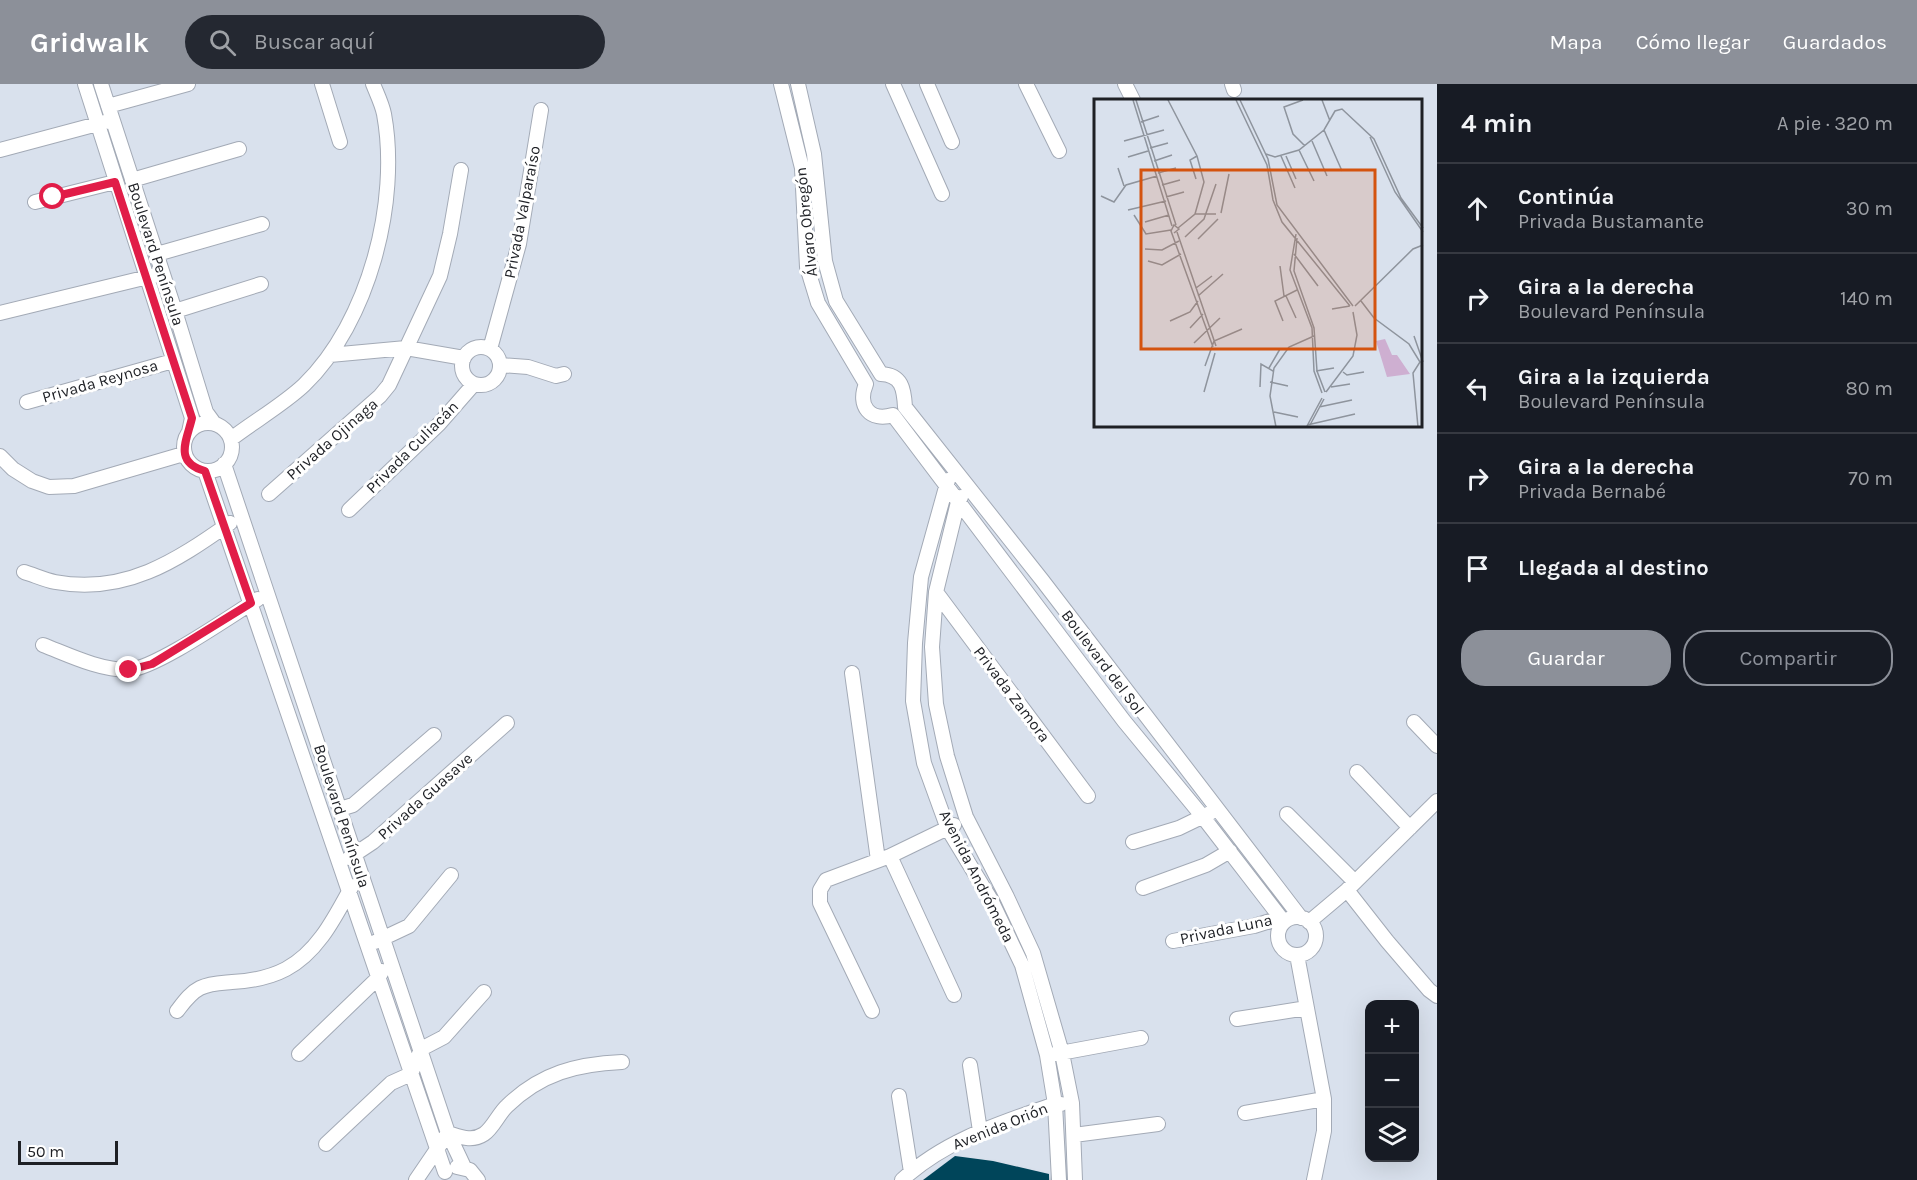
<!DOCTYPE html>
<html lang="es">
<head>
<meta charset="utf-8">
<style>
  body { margin:0; font-family:Karla,sans-serif; background:#242831; color:#f1f3f6 }
  .controls { position:absolute; right:18px; bottom:18px; display:grid; overflow:hidden; border-radius:12px; box-shadow:0 6px 24px #0002 }
  .controls button { width:54px; height:54px; display:grid; place-items:center; padding:0; border:0; border-bottom:2px solid #363941; background:#171b24; color:#f1f3f6; font:30px sans-serif }
  .scale { position:absolute; left:18px; bottom:15px; width:100px; box-sizing:border-box; padding-left:6px; border:3px solid #1e2025; border-top:0; font-size:16px; line-height:21px; white-space:nowrap; color:#1e2025; -webkit-text-stroke:4px #fff; paint-order:stroke }
  .stop { position:absolute; width:18px; height:18px; margin:-14px; border:4px solid #e11d48; border-radius:50%; background:#fff }
  .stop.end { background:#e11d48; border-color:#fff; box-shadow:0 2px 6px #0008 }
  .list { margin:0; padding:0; list-style:none }
  h2 { display:flex; justify-content:space-between; align-items:center; height:78px; margin:0; padding:0 24px; font-size:26px }
  h2 small { font-size:20px; font-weight:400; color:#9ea1a6 }
  .list li { display:grid; grid-template-columns:39px 1fr auto; gap:18px; align-items:center; box-sizing:border-box; height:90px; padding:0 24px; border-top:2px solid #363941 }
  .list b { display:block; font-size:22px; white-space:nowrap }
  .list p { margin:0; font-size:20px; white-space:nowrap; color:#9ea1a6 }
  .list em { font-size:20px; font-style:normal; color:#9ea1a6 }
  .actions { display:flex; gap:12px; padding:18px 24px }
  .actions a { flex:1; padding:14px 0; border:2px solid #8c9099; border-radius:24px; text-align:center; font-size:21px; color:#8c9099 }
  .actions .main { background:#8c9099; color:#fff }
  .icon { flex:none; width:33px; height:33px; fill:none; stroke:currentColor; stroke-width:2; stroke-linecap:round; stroke-linejoin:round }
  .map { position:relative; flex:none; width:1437px; height:1096px; overflow:hidden }
  header { display:flex; align-items:center; gap:36px; box-sizing:border-box; height:84px; padding:0 30px; background:#8c9099; color:#fff }
  header strong { font-size:28px }
  nav { display:flex; gap:33px; margin-inline-start:auto; font-size:21px }
  .search { width:420px; height:54px; background:#242831; display:flex; align-items:center; gap:15px; box-sizing:border-box; padding:0 21px; border-radius:33px; color:#9ea1a6; font-size:22px }
  main { display:flex }
  aside { flex:1; background:#171b24 }
  .map>svg:first-child { display:block }
  .building { fill:#06455a; filter:url(#shadow) }
  .lines { fill:none; stroke-linecap:round; stroke-linejoin:round }
  .minor-casing { stroke:#a3aab6; stroke-width:16 }
  .minor { stroke:#fff; stroke-width:14 }
  .route { stroke:#e11d48; stroke-width:8 }
  .labels { text-anchor:middle; dominant-baseline:central; stroke-width:6; stroke-linejoin:round; paint-order:stroke }
  .street-label { font-size:16px; fill:#1e2025; stroke:#fff }
  .inset-road { fill:none; stroke:#8e949d; stroke-width:1.5 }
  .view { fill:#d4530e; fill-opacity:0.15; stroke:#d4530e; stroke-width:3 }
  .inset-edge { fill:none; stroke:#1e2025; stroke-width:3 }
</style>
</head>
<body>
<header>
<strong>Gridwalk</strong>
<div class="search"><svg class="icon" aria-label="search" viewBox="0 0 24 24"><circle cx="10" cy="10" r="6"/><path d="M15 15l6 6"/></svg>Buscar aquí</div>
<nav><a>Mapa</a><a>Cómo llegar</a><a>Guardados</a></nav>
</header>
<main>
<div class="map">
<svg width="1437" height="1096" viewBox="0 0 1437 1096">
  <defs>
    <filter id="shadow"><feDropShadow dx="3.5" dy="6" stdDeviation="3" flood-color="#0004"/></filter>
  </defs>
  <rect width="100%" height="100%" fill="#d9e1ed"/>
  <path class="building" d="M955,1072L993,1077L1049,1090V1096H923Z"/>
  <g class="lines">
    <defs>
      <path id="minor" d="M85,0L192,334L189,348
        M101,0L175,227L206,328L214,339
        M322,0L340,58
        M781,0L802,84L807,183L818,219L866,300C857,322 870,338 893,331L1124,637L1203,733L1284,838
        M798,0L814,70L825,177L836,217L881,290C902,291 904,305 905,323L1042,496L1301,834
        M893,0L942,110
        M927,0L952,58
        M1026,0L1059,67
        M1125,0L1133,16
        M1232,0L1234,6
        M108,22L188,0
        M0,66L105,38
        M132,96L239,65
        M35,118L115,98
        M157,170L262,140
        M175,227L261,200
        M0,229L152,192
        M462 282a19 19 0 1 1 38 0a19 19 0 1 1-38 0Z
        M490,265L519,160L541,26
        M330,271L406,264L464,274
        M500,281L528,283L556,292L564,290
        M27,318L173,277
        M184 363a24 24 0 1 1 48 0a24 24 0 1 1-48 0Z
        M231,355C253,338 284,320 304,301C369,238 400,117 384,30C382,20 377,10 373,0
        M0,372L13,385L32,397L49,403L74,402L180,371L186,373
        M224,380L448,1049L464,1083
        M205,387L445,1088
        M948,396L921,493L915,559L913,617L924,679L948,745L991,816L1022,881L1047,971L1055,1020L1059,1096
        M269,410L380,312L389,301L440,192L450,150L461,86
        M961,413L958,418L936,508L932,563L936,620L947,672L966,733L1007,813L1033,869L1062,969L1072,1019L1075,1096
        M349,426L439,340L474,300
        M24,488C34,491 45,496 55,498C125,511 176,477 230,439
        M936,508L1088,712
        M43,561C69,571 99,586 128,586C155,585 232,531 258,515
        M852,589L878,776
        M1414,638L1437,662
        M1357,688L1410,744
        M340,725L353,721L434,651
        M1287,730L1355,798
        M1133,758L1179,744L1210,729
        M890,772L954,911
        M349,774L373,758L507,639
        M1143,804L1206,781L1230,767
        M1347,806L1387,857L1429,906L1437,912
        M1278 852a19 19 0 1 1 38 0a19 19 0 1 1-38 0Z
        M1309,838L1347,806L1437,717
        M1173,857L1254,842L1280,834
        M375,858L409,842L451,791
        M1297,871L1324,1015V1047L1314,1096
        M177,927C184,918 190,909 200,904C210,899 221,899 232,898C251,897 269,894 286,885C318,868 335,833 352,802
        M872,927L820,819V806L826,796L890,772L954,741
        M1237,935L1307,924
        M299,970L379,893L382,887
        M1055,970L1141,954
        M970,981L980,1047
        M899,1012L911,1088
        M1245,1029L1324,1015
        M1074,1051L1158,1040
        M326,1060L391,999L411,990L421,965L444,953L484,908
        M457,1083L470,1086L478,1096
        M416,1096L448,1049C461,1053 472,1058 484,1050C493,1044 499,1029 507,1022C541,989 577,980 622,978
        M902,1096C945,1056 1001,1039 1055,1020H1061"/>
    </defs>
    <use href="#minor" class="minor-casing"/>
    <use href="#minor" class="minor"/>
  </g>
  <g class="lines">
    <path class="route" d="M53,113L115,98L192,334C187,356 173,378 205,387L251,519L152,580L129,586"/>
  </g>
  <g class="labels">
    <g class="street-label">
      <text transform="translate(522 128) rotate(-79)">Privada Valparaíso</text>
      <text transform="translate(806 138) rotate(-96)">Álvaro Obregón</text>
      <text transform="translate(156 170) rotate(72)">Boulevard Península</text>
      <text transform="translate(100 297) rotate(-16)">Privada Reynosa</text>
      <text transform="translate(332 355) rotate(-41)">Privada Ojinaga</text>
      <text transform="translate(412 363) rotate(-45)">Privada Culiacán</text>
      <text transform="translate(1103 578) rotate(53)">Boulevard del Sol</text>
      <text transform="translate(1012 610) rotate(53)">Privada Zamora</text>
      <text transform="translate(425 712) rotate(-42)">Privada Guasave</text>
      <text transform="translate(342 732) rotate(72)">Boulevard Península</text>
      <text transform="translate(977 792) rotate(63)">Avenida Andrómeda</text>
      <text transform="translate(1226 845) rotate(-12)">Privada Luna</text>
      <text transform="translate(1000 1042) rotate(-22)">Avenida Orión</text>
    </g>
  </g>
  <g transform="translate(1094 15)">
    <rect width="328" height="328" fill="#d9e1ed"/>
    <path d="M291,240L298,256H303L316,275L293,278L282,242Z" fill="#ceafd1"/>
    <path class="inset-road" d="M39,1L78,127M42,1L82,126M74,1L103,57L110,83L101,115L84,129M142,1L173,66L179,101L188,123L256,207M146,1L174,60L183,106L259,207M209,1L190,8L199,35L211,47M228,1L236,22M47,23L65,17M230,31L248,72M276,38L301,93L329,133M30,42L70,31M218,42L233,77M56,49L74,44M205,51L220,82M172,55L181,58L205,51L230,31L241,12L248,10L280,40L307,99L329,129M187,57L201,89M192,57L202,80M34,58L54,52M60,62L78,56M24,69L30,87M64,74L82,69M102,80L96,61L103,57M68,86L86,81M7,97L20,103L32,86L63,77M72,98L90,93M34,111L72,102M127,114L135,75M101,115H122M40,116L52,135L77,131M51,123L75,116M83,133L122,247M80,134L85,130L80,126L77,132L119,248M202,135L196,171L218,229L220,272L228,294M91,138L110,120L122,85M203,139L200,172L220,229L223,272L231,293M104,140L124,120M51,150L68,151L85,142M200,155L224,187M54,162L68,166L87,155M186,167L190,197M102,189L118,177M104,197L129,175M192,197L202,219M267,202L280,219L315,245L326,263L319,274L324,328M261,207L319,150L329,146M238,210L256,207M76,222L96,213L104,202M189,222L181,202L203,191M96,229L109,215M320,237L329,263M100,244L126,219M111,267L120,242L148,230M175,269L186,250M222,272L240,269M249,273L253,276L270,273M176,283L194,287M166,288L167,265L179,272M237,288L256,285M110,293L121,254M232,293L259,257L263,236L259,213M225,308L258,301M180,313L204,318M213,326L261,315M216,326L230,300M213,327L228,299M182,328L176,297L180,269L195,248L220,237"/>
    <path class="view" d="M47,71H281V250H47Z"/>
    <rect width="328" height="328" class="inset-edge"/>
  </g>
</svg>
<div class="controls">
<button>+</button>
<button>−</button>
<button><svg class="icon" aria-label="layers" viewBox="0 0 24 24"><path d="M12 4l9 5-9 5-9-5zM3 14l9 5 9-5"/></svg></button>
</div>
<div class="scale">50 m</div>
<div class="stop" style="left:53px;top:113px"></div>
<div class="stop end" style="left:129px;top:586px"></div>
</div>
<aside>
<h2>4 min<small>A pie · 320 m</small></h2>
<ul class="list">
<li><svg class="icon" aria-label="ahead" viewBox="0 0 24 24"><path d="M12 20V5M6 11l6-6 6 6"/></svg><div><b>Continúa</b><p>Privada Bustamante</p></div><em>30 m</em></li>
<li><svg class="icon" aria-label="right" viewBox="0 0 24 24"><path d="M7 20v-9h11M14 6l5 5-5 5"/></svg><div><b>Gira a la derecha</b><p>Boulevard Península</p></div><em>140 m</em></li>
<li><svg class="icon" aria-label="left" viewBox="0 0 24 24"><path d="M17 20v-9H6M10 6l-5 5 5 5"/></svg><div><b>Gira a la izquierda</b><p>Boulevard Península</p></div><em>80 m</em></li>
<li><svg class="icon" aria-label="right" viewBox="0 0 24 24"><path d="M7 20v-9h11M14 6l5 5-5 5"/></svg><div><b>Gira a la derecha</b><p>Privada Bernabé</p></div><em>70 m</em></li>
<li><svg class="icon" aria-label="arrive" viewBox="0 0 24 24"><path d="M6 21V4h12l-3 4 3 4H6"/></svg><div><b>Llegada al destino</b></div></li>
</ul>
<div class="actions"><a class="main">Guardar</a><a>Compartir</a></div>
</aside>
</main>
</body>
</html>
